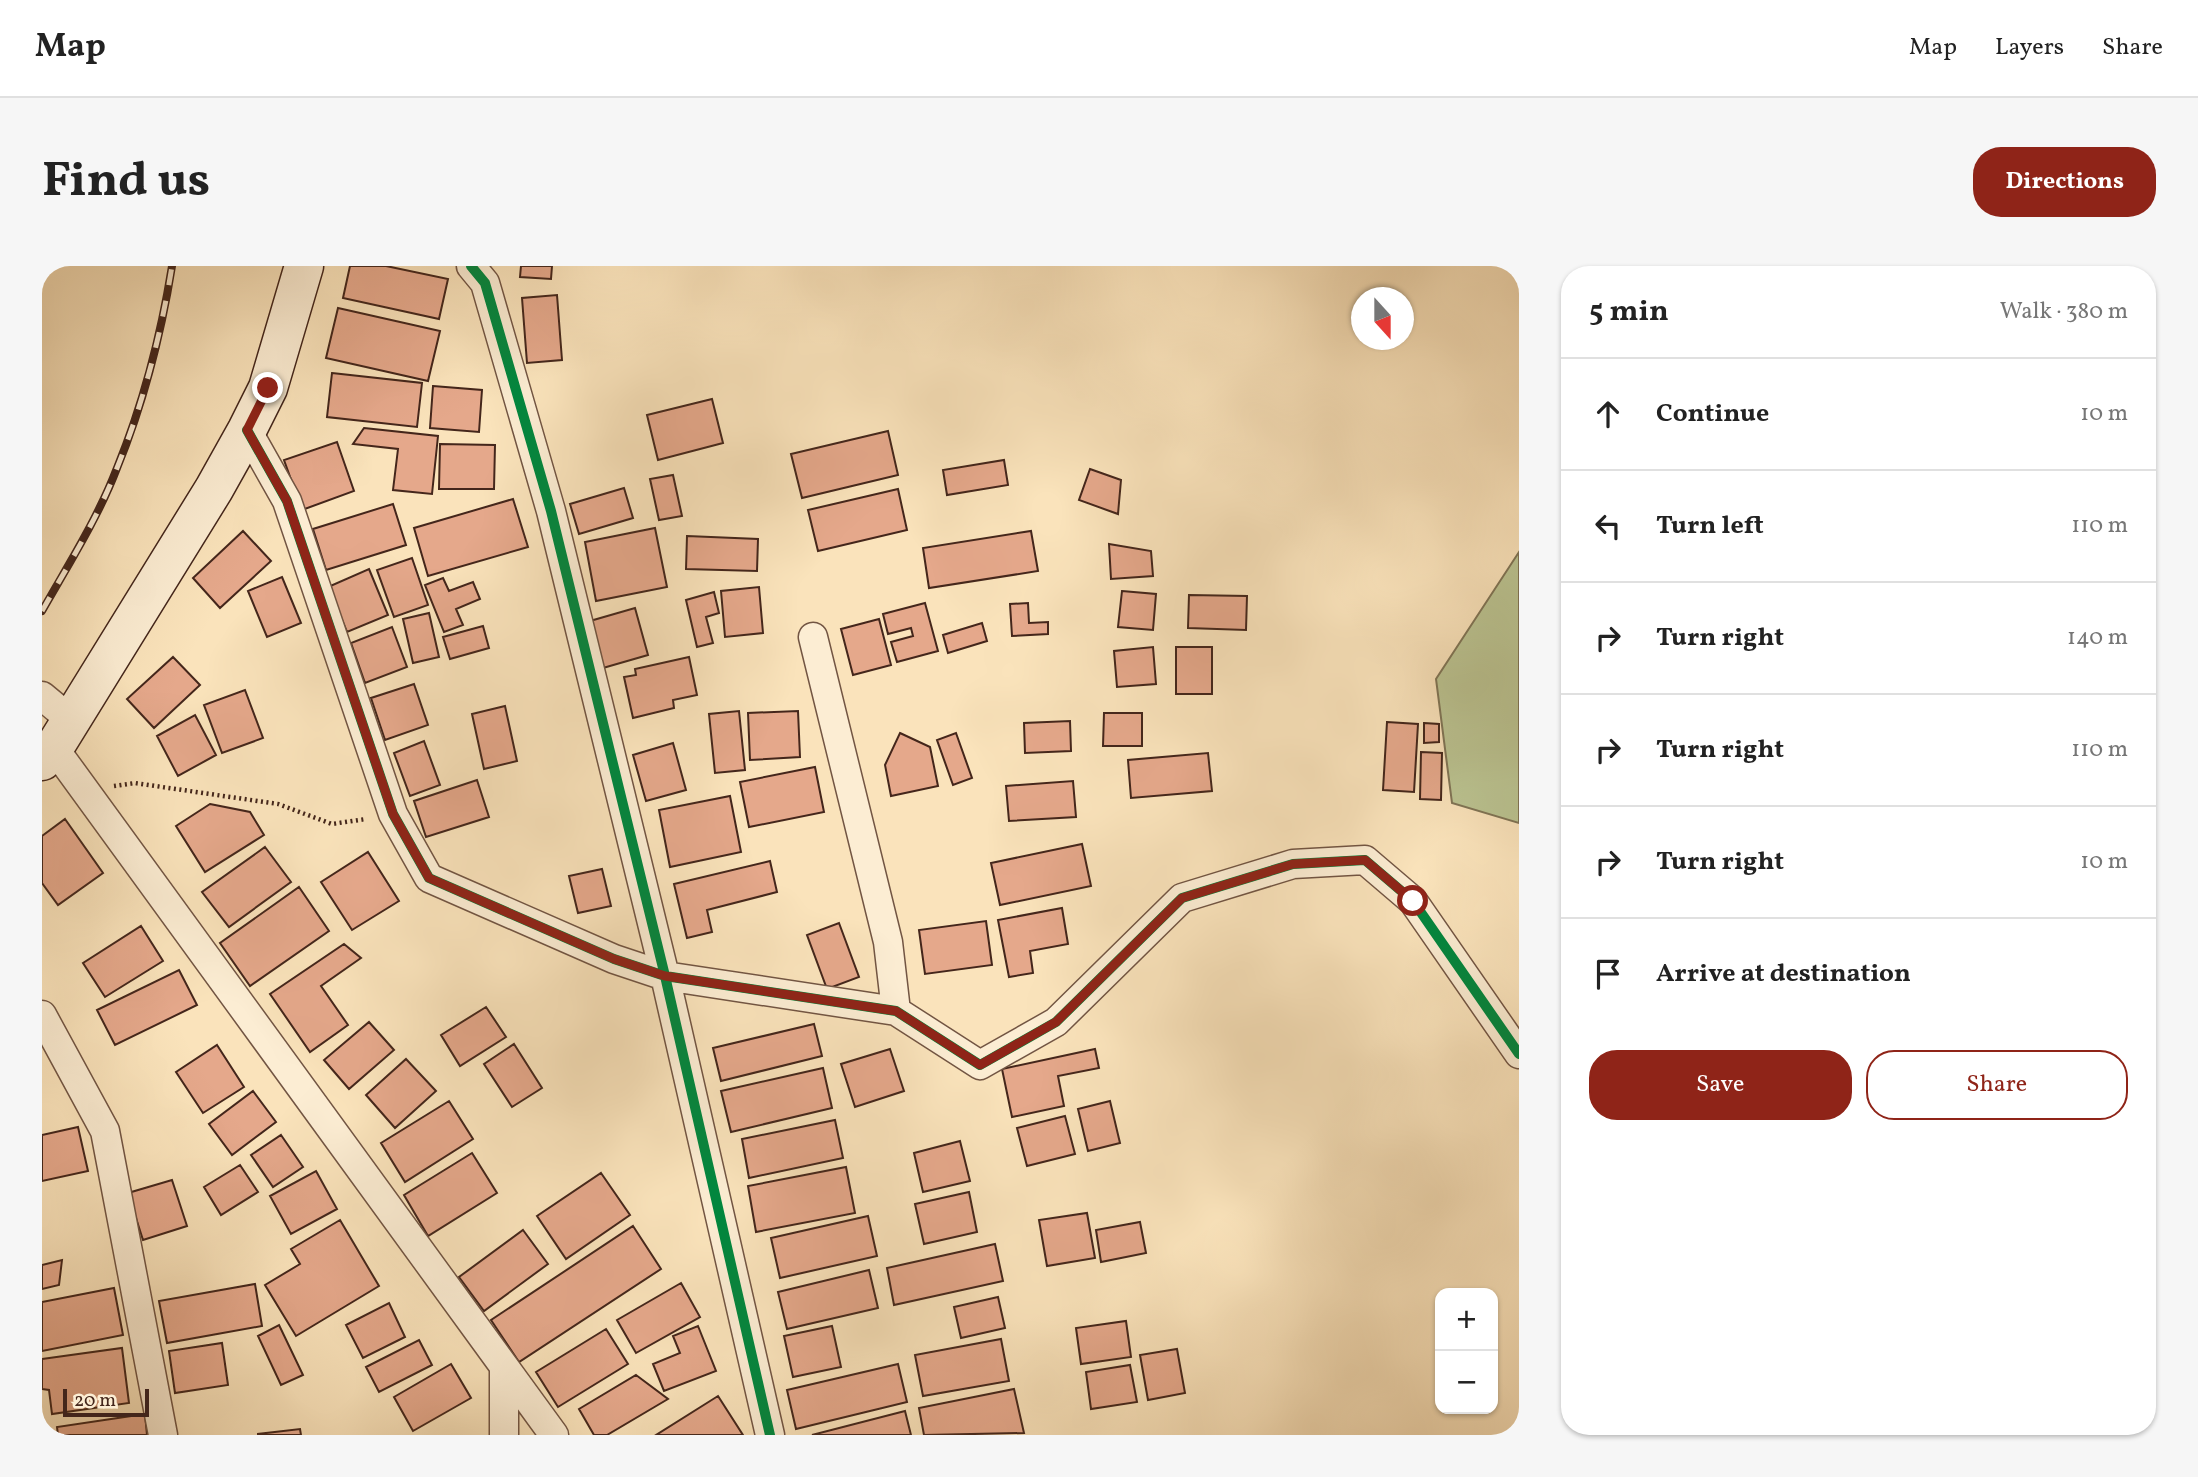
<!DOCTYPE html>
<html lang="en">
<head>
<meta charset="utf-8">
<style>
  body { margin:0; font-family:Vollkorn,serif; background:#f6f6f6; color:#222 }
  .controls { position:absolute; right:21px; bottom:21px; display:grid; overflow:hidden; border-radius:14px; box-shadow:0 2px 5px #0004 }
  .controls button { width:63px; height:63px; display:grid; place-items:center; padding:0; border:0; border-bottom:2px solid #e0e0e0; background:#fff; color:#222; font:35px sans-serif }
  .compass { position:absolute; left:1309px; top:21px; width:63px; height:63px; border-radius:50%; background:#fff; box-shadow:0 2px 5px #0004; rotate:159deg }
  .scale { position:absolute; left:21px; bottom:18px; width:86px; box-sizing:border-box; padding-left:7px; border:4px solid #44261b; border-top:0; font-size:19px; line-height:24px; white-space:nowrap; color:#44261b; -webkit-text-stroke:5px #fcedd3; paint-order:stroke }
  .stop { position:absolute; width:21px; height:21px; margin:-16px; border:5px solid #8f2418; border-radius:50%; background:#fff }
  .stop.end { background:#8f2418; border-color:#fff; box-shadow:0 2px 7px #0008 }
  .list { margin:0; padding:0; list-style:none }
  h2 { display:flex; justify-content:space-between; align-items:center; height:91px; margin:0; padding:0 28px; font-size:30px }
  h2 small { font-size:23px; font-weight:400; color:#767676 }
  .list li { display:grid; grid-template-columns:46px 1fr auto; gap:21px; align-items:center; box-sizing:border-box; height:112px; padding:0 28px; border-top:2px solid #e0e0e0 }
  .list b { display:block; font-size:26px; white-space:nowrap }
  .list em { font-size:23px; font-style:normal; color:#767676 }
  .actions { display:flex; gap:14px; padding:21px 28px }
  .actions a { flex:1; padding:16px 0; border:2px solid #8f2418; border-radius:28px; text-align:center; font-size:24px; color:#8f2418 }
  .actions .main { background:#8f2418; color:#fff }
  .icon { flex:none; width:38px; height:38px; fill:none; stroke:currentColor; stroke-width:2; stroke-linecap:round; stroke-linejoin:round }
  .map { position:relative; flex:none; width:1477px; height:1169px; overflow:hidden; border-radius:28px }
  header { display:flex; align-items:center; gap:42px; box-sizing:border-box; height:98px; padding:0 35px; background:#fff; border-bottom:2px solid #e0e0e0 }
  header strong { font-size:33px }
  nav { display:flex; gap:38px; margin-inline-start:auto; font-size:24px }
  .intro { display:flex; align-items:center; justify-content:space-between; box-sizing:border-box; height:168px; padding:0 42px }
  h1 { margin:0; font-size:49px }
  .button { padding:18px 32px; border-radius:28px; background:#8f2418; color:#fff; font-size:24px; font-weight:700 }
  main { display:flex; gap:42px; padding:0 42px }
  aside { flex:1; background:#fff; border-radius:28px; box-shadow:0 2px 5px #0004 }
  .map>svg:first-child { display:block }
  .green { fill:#bbc492; stroke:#807556; stroke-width:2 }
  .building { fill:#e5a88b; stroke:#44261b; stroke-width:2 }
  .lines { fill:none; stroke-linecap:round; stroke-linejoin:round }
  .minor-casing { stroke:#725543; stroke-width:31 }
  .secondary-casing { stroke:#44261b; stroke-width:41 }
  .path { stroke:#44261b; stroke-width:4.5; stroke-dasharray:2 3.5; stroke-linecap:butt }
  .minor { stroke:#fcedd3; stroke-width:28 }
  .secondary { stroke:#fcedd3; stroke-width:38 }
  .rail-casing { stroke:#44261b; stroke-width:8 }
  .rail { stroke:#fcedd3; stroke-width:5; stroke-dasharray:16; stroke-linecap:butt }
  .cycleway-casing { stroke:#fcedd3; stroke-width:15 }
  .cycleway { stroke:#00873e; stroke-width:10 }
  .route { stroke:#8f2418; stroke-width:9 }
</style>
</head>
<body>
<header>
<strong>Map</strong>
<nav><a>Map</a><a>Layers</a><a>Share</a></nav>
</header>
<div class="intro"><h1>Find us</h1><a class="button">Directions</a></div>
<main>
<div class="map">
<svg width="1477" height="1169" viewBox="0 0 1477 1169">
  <rect width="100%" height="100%" fill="#fae3bb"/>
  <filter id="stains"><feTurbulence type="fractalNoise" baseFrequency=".00286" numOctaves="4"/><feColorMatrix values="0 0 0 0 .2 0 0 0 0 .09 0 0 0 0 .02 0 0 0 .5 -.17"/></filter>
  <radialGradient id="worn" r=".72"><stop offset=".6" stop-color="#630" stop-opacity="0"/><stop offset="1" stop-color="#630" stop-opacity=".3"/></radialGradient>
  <path class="green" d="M1477,286V557L1410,537L1394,413Z"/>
  <path class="building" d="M308,0H344L406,13L397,53L301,32Z
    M479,0H510L509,13L478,11Z
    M515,29L520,94L485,97L480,32Z
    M296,42L398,65L386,115L284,92Z
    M290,107L380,117L375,161L285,151Z
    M391,120L440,124L437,166L388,162Z
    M670,133L681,177L616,194L605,149Z
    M322,162L396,170L390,228L351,224L356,183L311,178Z
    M846,165L856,209L760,232L749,188Z
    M295,176L312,225L260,244L242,194Z
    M398,178L453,179L452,223H397Z
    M962,194L966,219L905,229L901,204Z
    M1048,203L1079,214L1076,248L1037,234Z
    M631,209L640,250L617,254L608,213Z
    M582,222L591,252L537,268L528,238Z
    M856,223L865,264L776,285L766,244Z
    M471,233L486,281L386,310L372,262Z
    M351,238L364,279L284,304L271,263Z
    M613,262L625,321L554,335L543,276Z
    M201,265L229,295L178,342L151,312Z
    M989,265L996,305L887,322L881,282Z
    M645,270L716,273L715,305L644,303Z
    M1067,278L1109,285L1111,310L1069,313Z
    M370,292L386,339L352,351L335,304Z
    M327,303L346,349L305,366L286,321Z
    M240,311L259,357L225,371L206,325Z
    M401,312L407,325L431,316L438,333L414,343L421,359L402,366L383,319Z
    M717,321L721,367L683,371L679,325Z
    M1080,325L1114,328L1111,364L1076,361Z
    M672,326L677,347L664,351L671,377L655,381L644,334Z
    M1147,329L1205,330L1204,364L1146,362Z
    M883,337L896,385L855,396L849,376L871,370L869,362L846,368L841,348Z
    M986,337L987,357L1006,356V368L970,370L968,338Z
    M593,342L606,389L561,402L548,355Z
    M387,347L397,391L371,397L361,353Z
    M837,353L849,399L811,409L799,363Z
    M940,357L945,375L906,387L901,369Z
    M441,360L447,382L408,393L401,371Z
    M350,361L365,401L323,417L309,377Z
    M1111,381L1114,418L1075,421L1072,385Z
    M1134,381H1170V428H1134Z
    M131,391L158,419L112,462L85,433Z
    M647,391L655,429L631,434L632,442L591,452L582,411L594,409L593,403Z
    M372,418L386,459L343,474L329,432Z
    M203,424L221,472L180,487L162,439Z
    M463,440L475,495L442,503L430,448Z
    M697,445L703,504L673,507L667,448Z
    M756,445L758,491L708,494L706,447Z
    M1062,447H1100V480H1061Z
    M153,449L174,489L136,510L115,470Z
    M1028,455L1029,485L983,487L982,457Z
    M1345,456L1376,458L1372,526L1341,524Z
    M1382,457L1397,458V476L1382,477Z
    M858,467L888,481L896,520L849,530L843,499Z
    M914,467L930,512L911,519L895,474Z
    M382,475L398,519L368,530L352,487Z
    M631,477L644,524L604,535L591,489Z
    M1379,486L1400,487L1399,534L1378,533Z
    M1166,487L1170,525L1089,532L1086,494Z
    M773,501L782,546L707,561L698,516Z
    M435,514L447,551L384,571L372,535Z
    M1031,515L1034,551L967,555L964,520Z
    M688,530L699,586L628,601L617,544Z
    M168,538L208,546L222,569L163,606L134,560Z
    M23,553L61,607L16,639L0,617V570Z
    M1040,578L1049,620L958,639L949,597Z
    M223,581L249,616L187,661L160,626Z
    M326,586L357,635L310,664L279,616Z
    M728,595L735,626L665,644L670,666L645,672L632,618Z
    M560,603L569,640L536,647L527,610Z
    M257,621L287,665L208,720L178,677Z
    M1020,642L1026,678L988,685L991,707L967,711L956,654Z
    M944,655L950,699L883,708L877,664Z
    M797,657L817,711L785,723L765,669Z
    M99,660L121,695L63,731L41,697Z
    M302,678L319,692L279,720L306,759L268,786L228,728Z
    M137,704L155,739L73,779L55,744Z
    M444,741L464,771L418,800L399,769Z
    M327,756L352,784L307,823L282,794Z
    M772,758L780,790L679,815L671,782Z
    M472,778L500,822L470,841L442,798Z
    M175,779L202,821L161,847L134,806Z
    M848,783L862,825L813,841L799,798Z
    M1053,783L1057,802L1016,810L1022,840L970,851L960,803Z
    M364,793L394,825L353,862L324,829Z
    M781,802L790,842L689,866L679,825Z
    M211,825L234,856L190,889L167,858Z
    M407,835L431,873L363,916L339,877Z
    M1068,835L1078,877L1046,885L1036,843Z
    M1023,850L1033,888L985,900L975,862Z
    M793,854L801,892L707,912L700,873Z
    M36,861L46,905L0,915V869Z
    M239,869L261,901L231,921L209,889Z
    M918,875L928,915L881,926L872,887Z
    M430,887L455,927L386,970L362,929Z
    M198,899L216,926L179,949L162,921Z
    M804,901L813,947L714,966L706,920Z
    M274,905L295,943L249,968L228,930Z
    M559,907L588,949L524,993L495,950Z
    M130,914L145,960L101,974L86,927Z
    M927,926L935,966L882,978L873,938Z
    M1045,947L1053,992L1005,1000L997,954Z
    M826,950L835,990L738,1012L729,972Z
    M298,954L337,1020L254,1070L223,1019L258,998L249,983Z
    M1098,956L1104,987L1059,996L1054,964Z
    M591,960L619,1003L477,1096L449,1054Z
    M481,964L506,998L442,1045L417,1011Z
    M953,978L961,1015L852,1039L845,1002Z
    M20,994L17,1019L0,1023V999Z
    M827,1004L836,1042L745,1063L736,1026Z
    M639,1017L658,1051L594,1087L575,1054Z
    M213,1018L220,1060L125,1077L117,1035Z
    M72,1022L81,1069L0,1085V1036Z
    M956,1031L963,1062L919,1072L912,1041Z
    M347,1037L363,1071L321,1092L304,1059Z
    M1084,1055L1089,1091L1039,1098L1034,1062Z
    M237,1059L261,1109L239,1119L216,1070Z
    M656,1060L674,1105L622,1125L611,1098L638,1087L631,1070Z
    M790,1060L799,1101L751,1111L742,1070Z
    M564,1063L586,1098L516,1141L494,1106Z
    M959,1073L967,1115L881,1130L873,1089Z
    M377,1074L390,1099L337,1126L324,1101Z
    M180,1077L186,1119L133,1127L127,1085Z
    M80,1082L87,1137L10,1148L7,1124L0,1123V1093Z
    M1135,1083L1143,1127L1106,1134L1098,1089Z
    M409,1098L429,1132L371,1165L352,1131Z
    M856,1098L865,1136L754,1163L745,1124Z
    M1088,1099L1095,1136L1049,1143L1044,1106Z
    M594,1109L626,1133L565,1169H552L537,1143Z
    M972,1123L982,1167L882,1169L877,1142Z
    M676,1130L701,1169H614Z
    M863,1145L869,1169H770Z
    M103,1148L105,1169H16L15,1161Z
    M258,1163L259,1169H216V1168Z"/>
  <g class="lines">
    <defs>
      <path id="minor" d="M429,0L443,17L509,245L623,710L728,1169
        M205,164L245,235L351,548L387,612L572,693L623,710L854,745L938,799L1014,756L1140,632L1251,598L1323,594L1371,635L1477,788
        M771,371L846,676L854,745
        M0,430L29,454
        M12,482L512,1169
        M0,749L63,865L121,1169
        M462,1169V1102"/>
      <path id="secondary" d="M0,495L12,482L172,223L205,164L226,122L262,0"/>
    </defs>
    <use href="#minor" class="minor-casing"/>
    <use href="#secondary" class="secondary-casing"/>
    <path class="path" d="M72,520L93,517L236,538L290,558L324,553"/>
    <use href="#minor" class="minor"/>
    <use href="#secondary" class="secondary"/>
    <defs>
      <path id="rail" d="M0,345C26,299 56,252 75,202C101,138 119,69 130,0"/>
    </defs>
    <use href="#rail" class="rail-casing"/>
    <use href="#rail" class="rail"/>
    <defs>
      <path id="cycleway" d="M429,0L443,17L509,245L623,710L728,1169
        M205,164L245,235L351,548L387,612L572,693L623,710L854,745L938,799L1014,756L1140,632L1251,598L1323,594L1371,635L1477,788"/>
    </defs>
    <use href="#cycleway" class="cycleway-casing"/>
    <use href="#cycleway" class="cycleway"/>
  </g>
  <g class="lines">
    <path class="route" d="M226,122L205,164L245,235L351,548L387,612L572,693L623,710L854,745L938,799L1014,756L1140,632L1251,598L1323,594L1371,635"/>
  </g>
  <rect width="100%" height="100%" filter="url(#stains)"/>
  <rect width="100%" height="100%" fill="url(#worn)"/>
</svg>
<div class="controls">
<button>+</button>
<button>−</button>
</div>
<svg class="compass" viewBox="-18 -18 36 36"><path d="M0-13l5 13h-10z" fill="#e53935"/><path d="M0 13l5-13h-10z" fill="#767676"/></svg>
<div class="scale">20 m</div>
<div class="stop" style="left:1371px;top:635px"></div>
<div class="stop end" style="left:226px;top:122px"></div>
</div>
<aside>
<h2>5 min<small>Walk · 380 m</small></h2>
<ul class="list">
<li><svg class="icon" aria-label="ahead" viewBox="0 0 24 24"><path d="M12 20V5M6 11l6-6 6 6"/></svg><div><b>Continue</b></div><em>10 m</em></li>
<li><svg class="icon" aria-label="left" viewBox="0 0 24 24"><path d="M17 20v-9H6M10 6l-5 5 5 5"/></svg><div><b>Turn left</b></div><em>110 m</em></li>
<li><svg class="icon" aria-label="right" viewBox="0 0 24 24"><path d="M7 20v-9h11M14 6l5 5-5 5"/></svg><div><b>Turn right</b></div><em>140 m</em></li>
<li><svg class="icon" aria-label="right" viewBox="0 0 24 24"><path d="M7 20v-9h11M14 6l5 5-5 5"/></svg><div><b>Turn right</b></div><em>110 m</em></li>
<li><svg class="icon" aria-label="right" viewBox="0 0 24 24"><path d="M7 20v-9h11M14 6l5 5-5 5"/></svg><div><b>Turn right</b></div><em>10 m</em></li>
<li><svg class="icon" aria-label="arrive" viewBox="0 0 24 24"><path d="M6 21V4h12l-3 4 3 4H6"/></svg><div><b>Arrive at destination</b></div></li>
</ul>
<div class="actions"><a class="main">Save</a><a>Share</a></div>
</aside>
</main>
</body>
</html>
